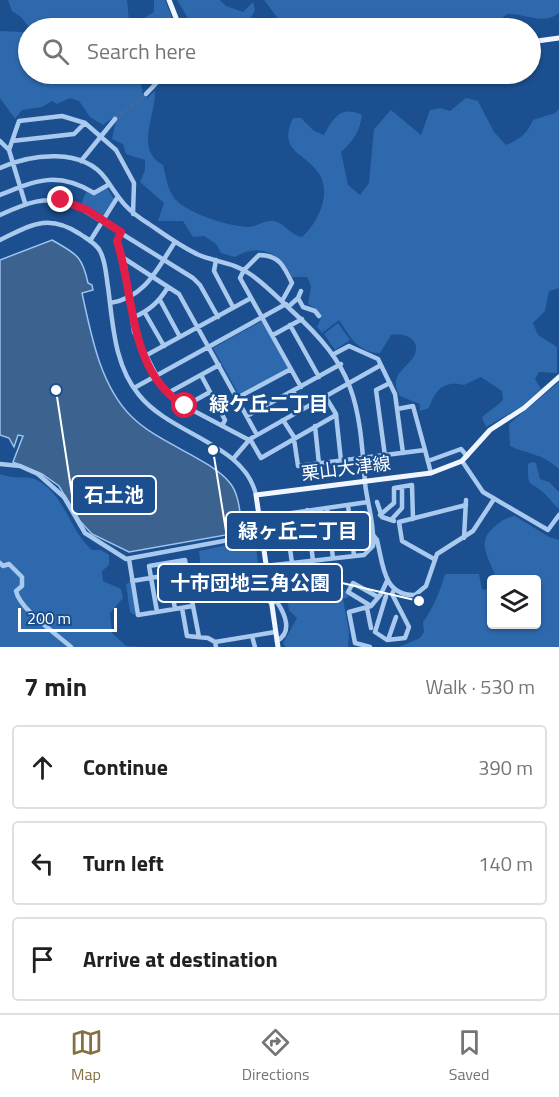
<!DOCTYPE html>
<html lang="en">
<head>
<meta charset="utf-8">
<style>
  body { margin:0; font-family:"Titillium Web","Noto Sans JP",sans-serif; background:#f2f2f2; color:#202124 }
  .controls { position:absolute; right:18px; bottom:18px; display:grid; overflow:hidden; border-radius:6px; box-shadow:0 2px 4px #0004 }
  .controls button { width:54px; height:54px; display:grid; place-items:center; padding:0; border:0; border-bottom:2px solid #e0e0e0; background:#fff; color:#202124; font:30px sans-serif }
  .scale { position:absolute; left:18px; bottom:15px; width:99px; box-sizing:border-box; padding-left:6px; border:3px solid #fff; border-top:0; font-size:16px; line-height:21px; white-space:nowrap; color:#fff; -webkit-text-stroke:4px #1b4f8f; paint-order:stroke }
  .stop { position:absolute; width:18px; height:18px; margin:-14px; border:4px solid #e11d48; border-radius:50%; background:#fff }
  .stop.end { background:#e11d48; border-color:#fff; box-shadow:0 2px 6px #0008 }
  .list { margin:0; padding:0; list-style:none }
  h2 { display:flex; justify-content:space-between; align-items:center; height:78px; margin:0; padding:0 24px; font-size:26px }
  h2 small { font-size:20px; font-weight:400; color:#757577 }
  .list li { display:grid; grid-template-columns:39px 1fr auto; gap:18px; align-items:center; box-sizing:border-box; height:84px; margin:0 12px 12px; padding:0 12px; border:2px solid #e0e0e0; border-radius:6px }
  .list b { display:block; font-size:22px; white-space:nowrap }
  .list em { font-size:20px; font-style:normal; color:#757577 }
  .icon { flex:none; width:33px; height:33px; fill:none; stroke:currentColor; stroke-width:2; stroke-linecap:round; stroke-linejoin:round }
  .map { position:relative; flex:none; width:559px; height:647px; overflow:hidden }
  .search { position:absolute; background:#fff; box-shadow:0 2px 4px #0004; left:18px; right:18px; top:18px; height:66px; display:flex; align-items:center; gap:15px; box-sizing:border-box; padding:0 21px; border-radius:33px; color:#757577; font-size:22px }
  .sheet { height:366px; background:#fff }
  nav { display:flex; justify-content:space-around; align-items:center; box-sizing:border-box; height:84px; border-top:2px solid #e0e0e0; background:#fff; font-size:16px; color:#757577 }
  nav a { display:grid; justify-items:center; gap:3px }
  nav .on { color:#847042 }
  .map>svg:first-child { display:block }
  .green { fill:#2e69ad }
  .water { fill:#3c6290; stroke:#9cc4f0; stroke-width:1.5 }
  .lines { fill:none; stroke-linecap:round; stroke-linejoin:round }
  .minor-tunnel { stroke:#3d69a0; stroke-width:4.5; stroke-dasharray:4.5 2; stroke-linecap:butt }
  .minor { stroke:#a9c9ee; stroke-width:4.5 }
  .major { stroke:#f0f6ff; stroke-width:5 }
  .route { stroke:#e11d48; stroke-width:8 }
  .labels { text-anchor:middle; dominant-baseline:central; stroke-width:5; stroke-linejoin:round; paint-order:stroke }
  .street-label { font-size:18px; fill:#fff; stroke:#1b4f8f }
  .neighbourhood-label { font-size:20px; font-weight:bold; fill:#fff; stroke:#1b4f8f }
  .leader { fill:none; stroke:#fff; stroke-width:2 }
  .callout-dot { fill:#fff; stroke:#1b4f8f; stroke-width:2 }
  .callout { fill:#1b4f8f; stroke:#fff; stroke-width:2 }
  .callout-label { font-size:20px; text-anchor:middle; font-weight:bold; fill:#fff }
</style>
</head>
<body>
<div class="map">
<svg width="559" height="647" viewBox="0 0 559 647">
  <rect width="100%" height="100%" fill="#1b4f8f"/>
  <path class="green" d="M8,0H127L129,21L135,24L154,12V0H165L176,28H30L21,17L12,11Z
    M177,0H220L226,6L243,12L253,2L255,10L247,25L233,28H194Z
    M264,0H559V13C542,26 526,13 507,14L491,28H421L417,26L416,28H285Z
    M28,29V74H139L143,95L147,98L155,91C156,116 134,149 163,165C166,176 167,189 175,199C187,213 230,227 248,227C256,227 266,219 274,221C285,223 291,236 302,237C319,222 333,191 317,171C302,151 278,151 293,118H301L314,131L324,135C333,118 341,105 362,115C360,131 353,141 341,152L348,185L360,195L369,183L374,129L391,110L421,135L430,110L440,108L450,111L466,98L478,101L494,132L506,145C520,139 527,134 533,120L555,113L559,109V288L549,291L545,311L533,323L538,335L557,347V373L539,372L535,379L541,389L521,407L486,427L482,418C488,410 496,408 503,400L502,391L481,377L464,385C444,380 435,390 429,408L420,411V404L400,396C397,390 394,384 397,377C401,369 411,363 415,354C421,338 402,332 391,335L380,353C359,353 350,337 339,320L322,333L317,327L321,318L317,310L308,304L311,286L307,277H292C281,253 259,242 235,257L221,253L216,244L204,236L193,237L183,221H158L164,203L140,182L145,170V160L126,154L123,144L112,139L116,120L112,118L103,125L90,117L79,101L70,98L57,104L52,101L42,107L22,110L15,119L0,98V31L24,32Z
    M107,188L114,199L101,218L81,205L86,192L94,195Z
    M262,321L288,368L239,395L213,348Z
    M338,323L350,340L335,350L324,334Z
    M559,382V469C542,453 529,455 510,446L509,424Z
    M531,462L536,463L540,479L549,482L559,492V509C553,504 550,499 545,494C529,479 528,491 528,464Z
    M0,474C13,480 28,475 37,480C66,496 69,530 92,550H101L109,555V565L102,571L103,581L121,589L123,598L110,613L112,633L126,646L145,647H0Z
    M515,516L549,537L559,540V647H399L420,638L424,632L423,622C432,610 441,590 445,574H479L482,590L491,588L492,624H536V580L496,579C492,561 474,544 494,527C501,521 507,517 515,516Z
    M252,540L256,547L259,572L257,575L203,586L199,551Z
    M315,563L326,565L349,597L343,599L349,632L348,647H286L283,643L297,618L289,610L287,600C297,596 306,599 316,594L317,585L306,574L308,566Z
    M131,582L136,616L130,612L126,584Z"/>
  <path class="water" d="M52,240C76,254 82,255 88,283L92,285L93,290L82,293C91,334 100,385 131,416C157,443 210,458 230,483C240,495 240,517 243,532L129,552L92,534L80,521L59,486L42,474L13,462L23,436L18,435L14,447L9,438L0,435V260Z"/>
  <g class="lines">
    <path class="minor-tunnel" d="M115,119L146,94"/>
    <path class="minor" d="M233,28L248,26L258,28
      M146,94L165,74
      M0,141L9,150
      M12,141L74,134L85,123
      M81,161L115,119
      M0,168C31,154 83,147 106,179C120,200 126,210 149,224C165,235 181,247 199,255C216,262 235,263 250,274C265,284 278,298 291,310C355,368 359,399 365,483C367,503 375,525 373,546L364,555L265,566
      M0,195C36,180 58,171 94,193L108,185
      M25,203L9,150L19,121L62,116L85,123L116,150L134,183L133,214
      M0,215C26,203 46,195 74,204L193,278L200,285L218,317
      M121,232L117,241L124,259L134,332L162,386L177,402L249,440
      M0,240C31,225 48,213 80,234C87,239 96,243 100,251C106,262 106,276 108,287C113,324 114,365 139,395C171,435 245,444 256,495
      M90,241L117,198
      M125,259L179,294L257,435
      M216,260L214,271L233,307
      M298,298L303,307L315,311L319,316
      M160,300L180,337
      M282,301L292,283C284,266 279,255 259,255L244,270L240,278L301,387
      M110,303C145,298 157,269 175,242
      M288,307L298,298L301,291
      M145,313L164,346
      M132,318C149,311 159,302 168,287
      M290,325L319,377
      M273,335L302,319
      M334,354L349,346L378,359L395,394L403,453
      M145,356L251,298
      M201,375L225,420L222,426
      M134,388L286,304
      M293,391L303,409
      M168,393L219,365
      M325,396L336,414L341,461
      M237,398L291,369
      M185,406L210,392
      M397,409L413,406L425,450
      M247,416L341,364
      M283,420L294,437
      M315,426L319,464
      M250,439L261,458L294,439L298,466L425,450L431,473
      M294,439L336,415
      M385,456L376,390L390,383
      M233,459L250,439L381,365
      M428,461L461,449L467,456
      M462,461L483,492L548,530L559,515
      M0,464L20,466L38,474L64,497L85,533L126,559L261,534
      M377,502L382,517L394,521
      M348,505L354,556
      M327,508L333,558
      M307,510L313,561
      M380,515L394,503V488L412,485L413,519
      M391,520L402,508V487
      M373,535L377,540C383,564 383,596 415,595L426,586L437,554L473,531L494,499
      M464,538L466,500
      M129,559L138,615L193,606L185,560L149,566L157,612
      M434,559L402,541L399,522L466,505
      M0,563L3,566L9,564L22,577V586L16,591C20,610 57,634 71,647
      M292,563L285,514L368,502
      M169,575L175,609
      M132,581L187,572
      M386,596L375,632L387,640L405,638L409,627L392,594L394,590
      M378,597L353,583L348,592L371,606L381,594L387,581
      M270,602C293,602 299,580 306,562
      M277,602C285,614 293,632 277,641
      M193,606L199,637
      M182,608L187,636L208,638L215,642
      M367,608L371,628
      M252,636L255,647
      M388,640L396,617
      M216,647L215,642L275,632
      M370,647L355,643L349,612L371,606"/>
    <path class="major" d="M169,0L180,28
      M530,42L559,38
      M292,74L317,80L378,74
      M278,647L256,495L431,473L462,461L490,430L524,408L559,377"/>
  </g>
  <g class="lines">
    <path class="route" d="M61,200L87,210L121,232L117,241C135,296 128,372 185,406"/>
  </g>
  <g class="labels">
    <g class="street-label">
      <text transform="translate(346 468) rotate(-7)">栗山大津線</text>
    </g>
    <g class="neighbourhood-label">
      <text x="269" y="403">緑ケ丘二丁目</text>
    </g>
  </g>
  <path class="leader" d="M56 390L72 495M213 450L226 531M419 601L342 583"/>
  <g class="callout-dot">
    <circle cx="56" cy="390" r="6"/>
    <circle cx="213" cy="450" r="6"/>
    <circle cx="419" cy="601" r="6"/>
  </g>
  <g class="callout">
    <rect x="72" y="476" width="84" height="38" rx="6"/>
    <rect x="226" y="512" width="144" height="38" rx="6"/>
    <rect x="158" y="564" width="184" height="38" rx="6"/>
  </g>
  <g class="callout-label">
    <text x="114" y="502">石土池</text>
    <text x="298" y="538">緑ヶ丘二丁目</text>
    <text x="250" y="590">十市団地三角公園</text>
  </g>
</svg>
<div class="controls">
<button><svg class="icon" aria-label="layers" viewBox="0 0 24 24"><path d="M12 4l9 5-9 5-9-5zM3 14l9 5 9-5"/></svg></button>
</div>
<div class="scale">200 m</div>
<div class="stop" style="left:185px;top:406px"></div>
<div class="stop end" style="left:61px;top:200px"></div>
<div class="search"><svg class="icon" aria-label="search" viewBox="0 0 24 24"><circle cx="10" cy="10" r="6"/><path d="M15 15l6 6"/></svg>Search here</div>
</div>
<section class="sheet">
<h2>7 min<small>Walk · 530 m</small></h2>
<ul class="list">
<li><svg class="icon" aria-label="ahead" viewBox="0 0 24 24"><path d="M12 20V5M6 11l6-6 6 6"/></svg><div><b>Continue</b></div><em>390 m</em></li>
<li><svg class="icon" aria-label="left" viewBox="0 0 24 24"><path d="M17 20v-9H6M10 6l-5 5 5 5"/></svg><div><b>Turn left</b></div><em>140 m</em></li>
<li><svg class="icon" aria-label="arrive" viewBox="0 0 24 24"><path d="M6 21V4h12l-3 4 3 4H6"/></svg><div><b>Arrive at destination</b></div></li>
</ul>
</section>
<nav>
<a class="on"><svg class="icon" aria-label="map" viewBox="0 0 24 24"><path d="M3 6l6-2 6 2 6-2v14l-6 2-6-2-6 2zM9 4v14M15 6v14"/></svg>Map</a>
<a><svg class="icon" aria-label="directions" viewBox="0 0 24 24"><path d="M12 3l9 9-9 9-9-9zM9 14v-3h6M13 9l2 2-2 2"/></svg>Directions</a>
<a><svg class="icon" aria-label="saved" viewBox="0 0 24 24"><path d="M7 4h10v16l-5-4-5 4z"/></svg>Saved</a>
</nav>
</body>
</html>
